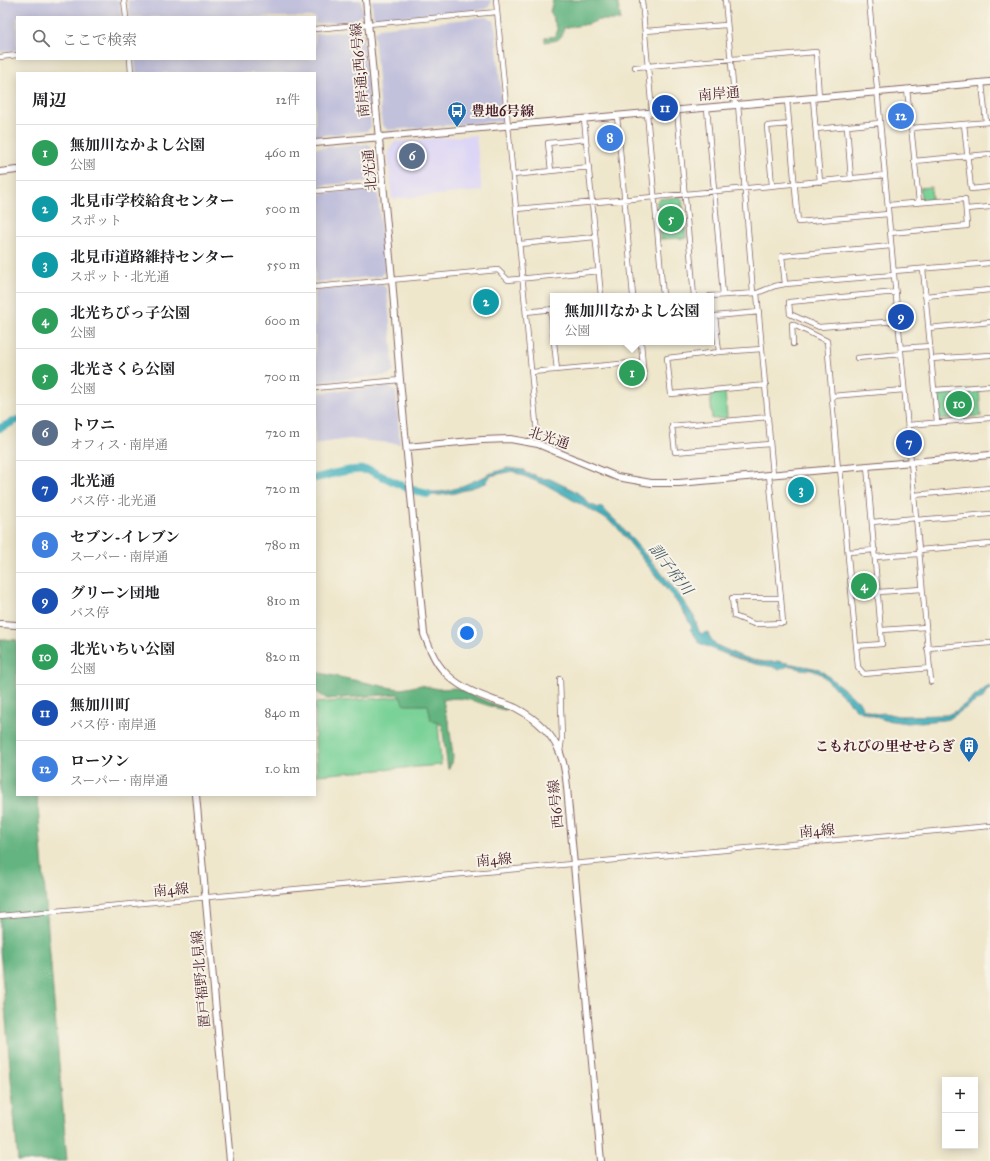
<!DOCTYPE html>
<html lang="ja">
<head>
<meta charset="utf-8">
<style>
  body { margin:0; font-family:"IM FELL Great Primer","Noto Serif JP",serif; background:#f2f2f2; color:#202124 }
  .controls { position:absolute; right:12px; bottom:12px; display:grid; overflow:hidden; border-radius:0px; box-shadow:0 2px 10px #0003 }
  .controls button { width:36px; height:36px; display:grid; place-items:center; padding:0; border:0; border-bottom:1px solid #e0e0e0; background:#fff; color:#202124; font:20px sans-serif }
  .you { position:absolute; left:467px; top:633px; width:14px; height:14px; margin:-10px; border:3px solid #fff; border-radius:50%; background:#1a73e8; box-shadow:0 0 0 6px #1a73e833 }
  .badge { display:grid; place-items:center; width:26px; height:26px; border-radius:50%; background:#111827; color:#fff; font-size:13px; font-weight:700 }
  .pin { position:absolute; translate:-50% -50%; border:2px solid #fff; box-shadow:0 1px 4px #0006 }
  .popup { position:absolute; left:550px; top:293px; width:164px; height:52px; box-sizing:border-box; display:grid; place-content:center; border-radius:0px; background:#fff; filter:drop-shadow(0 1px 3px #0005); font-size:13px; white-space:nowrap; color:#757577 }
  .popup b { font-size:15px; color:#202124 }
  .popup::after { content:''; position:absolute; left:50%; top:100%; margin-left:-8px; border:8px solid transparent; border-top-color:#fff }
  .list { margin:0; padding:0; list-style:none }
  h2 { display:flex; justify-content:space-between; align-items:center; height:52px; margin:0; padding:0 16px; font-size:17px }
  h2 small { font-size:13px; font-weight:400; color:#757577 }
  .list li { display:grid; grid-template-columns:26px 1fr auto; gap:12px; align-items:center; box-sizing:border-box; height:56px; padding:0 16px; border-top:1px solid #e0e0e0 }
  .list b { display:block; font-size:15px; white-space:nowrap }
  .list p { margin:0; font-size:13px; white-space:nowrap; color:#757577 }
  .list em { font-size:13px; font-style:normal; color:#757577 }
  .icon { flex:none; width:22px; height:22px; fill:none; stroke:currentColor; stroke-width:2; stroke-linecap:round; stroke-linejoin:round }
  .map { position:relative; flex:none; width:990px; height:1161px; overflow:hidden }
  .search { position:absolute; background:#fff; box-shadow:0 2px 10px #0003; left:16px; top:16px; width:300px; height:44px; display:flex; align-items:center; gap:10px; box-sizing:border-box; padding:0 14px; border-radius:0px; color:#757577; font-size:15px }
  .panel { position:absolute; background:#fff; box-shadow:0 2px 10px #0003; left:16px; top:72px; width:300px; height:724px; border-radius:0px }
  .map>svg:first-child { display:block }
  .built { fill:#ddd5f6 }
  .industrial { fill:#c2c1dc }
  .green { fill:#7ad298; stroke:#627862 }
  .forest { fill:#63b480; stroke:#566a56 }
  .water { fill:#3eaeba; stroke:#446672 }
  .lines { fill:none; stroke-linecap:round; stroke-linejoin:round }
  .river { stroke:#3eaeba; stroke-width:8 }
  .street-casing { stroke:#846563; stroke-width:6 }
  .secondary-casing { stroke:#846563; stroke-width:8 }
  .street { stroke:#fff; stroke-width:4.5 }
  .secondary { stroke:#fff; stroke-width:6 }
  .labels { text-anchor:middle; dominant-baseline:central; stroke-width:4; stroke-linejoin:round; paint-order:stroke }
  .street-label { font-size:14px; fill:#4a1f2b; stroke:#f7f3e8 }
  .poi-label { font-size:14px; font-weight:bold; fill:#4a1f2b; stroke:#f7f3e8; text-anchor:start }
  .water-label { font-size:15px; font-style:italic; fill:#455864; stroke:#f7f3e8 }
</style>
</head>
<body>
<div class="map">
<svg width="990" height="1161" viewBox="0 0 990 1161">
  <rect width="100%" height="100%" fill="#f7f3e8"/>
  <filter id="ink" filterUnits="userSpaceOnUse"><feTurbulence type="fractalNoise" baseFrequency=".025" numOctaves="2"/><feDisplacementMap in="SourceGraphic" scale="8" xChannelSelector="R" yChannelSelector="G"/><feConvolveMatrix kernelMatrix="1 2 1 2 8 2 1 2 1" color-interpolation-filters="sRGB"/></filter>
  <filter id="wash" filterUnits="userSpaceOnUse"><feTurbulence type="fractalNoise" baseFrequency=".012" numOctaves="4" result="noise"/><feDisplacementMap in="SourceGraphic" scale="16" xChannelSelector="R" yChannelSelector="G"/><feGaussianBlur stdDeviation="0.9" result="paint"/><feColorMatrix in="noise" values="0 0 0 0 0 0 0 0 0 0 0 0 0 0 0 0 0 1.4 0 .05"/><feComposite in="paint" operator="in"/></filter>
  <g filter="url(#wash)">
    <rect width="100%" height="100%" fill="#efe7cc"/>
    <path class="built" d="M476,135L482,191L392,199L388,152L395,142Z"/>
    <path class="industrial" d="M0,0H120L121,17H17V50L0,52Z
      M128,0H361L363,13L356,20L315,24V17H130Z
      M372,0H491V3L486,9L378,19L373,16Z
      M487,17L495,22L503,121L388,130L382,125L374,33L379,28Z
      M358,30L363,35L371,127L367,131L315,136V73H136L135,59H315V34Z
      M368,144L373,148L376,176L371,181L315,186V148Z
      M372,189L378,194L385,271L381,276L315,282V194Z
      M381,284L387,289L394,371L389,375L315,382V290Z
      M390,386L396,392L400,444L349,439L327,442L315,445V393Z"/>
    <path class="green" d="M931,187L932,199L923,200L921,198L920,188Z
      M680,197L682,199L686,238L660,239L657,201L659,199Z
      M640,365L642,379L623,381L622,367Z
      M979,389L981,416L940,419L938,393Z
      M725,391L727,418L712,419L710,392Z
      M874,576L876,594L854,596L852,577Z
      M436,694L441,765L317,775L315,743V703Z"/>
    <path class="forest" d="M553,0H617L621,20H598L589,24L564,28C560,42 558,40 545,42V38L555,36L558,30L550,12Z
      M0,639L17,640V795H37L67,1161H18L0,948Z
      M315,672L392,688L402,689L421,685L438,689L457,688L495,705L508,708L505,710C483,706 467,694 443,700L446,715L449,723L453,757L452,763L448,769L442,725L431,720L428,705H405L398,694L327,699L315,691Z"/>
    <path class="water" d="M507,468L525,470V473L535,475L538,478L550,479L575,491L584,498L589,504L599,508L601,507L618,523L669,582L686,605L694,617L699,632L702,634L707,632L708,633C710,638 713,643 718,646L740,656L753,660L765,662H775L777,661L787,663L819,669L850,694L856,700L859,701L863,709L876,714L885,713L898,716L947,715L956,711L986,688L990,686V689L986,691L983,698L973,703L949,719L943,720L907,723L885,720L857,710L821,674L812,670L800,669L792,666H788L779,670C774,665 763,666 756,664C736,659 718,651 699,643L698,640L690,629L692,627L685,614L676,601L633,547L617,527L610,521L550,487L512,471L490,476L486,483L455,493L441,495H418V490C444,496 457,488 481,478C484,477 487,475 489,474C495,472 502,470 507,468Z"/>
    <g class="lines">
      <path class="river" d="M0,428L17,420
        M315,478C334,474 352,467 371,471L407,488L423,493L428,494"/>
    </g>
  </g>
  <g filter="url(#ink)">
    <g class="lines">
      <defs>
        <path id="street" d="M124,0L126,17
          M496,0L516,209L538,444
          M642,0L652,113
          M725,0L735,105
          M869,0L931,682
          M315,29L497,12
          M645,31L726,25
          M0,57L17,55
          M130,59L131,73
          M635,67L816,52L819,97
          M982,83L986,122
          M907,89L919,202
          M813,98L820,182
          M787,100L798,222L888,214
          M738,104L753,293
          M707,108L723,295
          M677,110L694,296
          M647,113L663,296
          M617,116L633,296
          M584,119L601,296
          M964,124L971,189L990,187
          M847,127L851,179
          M911,128L990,122
          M816,129L880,123
          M914,161L990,154
          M551,171L548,143L586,139
          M513,175L589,167
          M772,186L767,126L789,124
          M315,191L383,185
          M888,205L965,199L967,226L890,233
          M516,209L654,197L885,175
          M966,209L990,207
          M520,244L595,237
          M923,269L937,422
          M894,271L990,263
          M785,284L782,256L891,246
          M315,287L498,270L508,280L599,271
          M896,292L789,302L790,314L819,327L898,321
          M757,293L773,475
          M710,296L757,293L775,286L785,284L894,275
          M925,296L990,290
          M551,309L553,333
          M526,312L553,309
          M929,328L990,322
          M554,342L557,370
          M641,342L644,379
          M793,344L792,324L827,341L838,469
          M901,348L930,346
          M762,349L719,352L667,358L671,394L766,385
          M719,352L715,316L759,312
          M857,358L901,354
          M931,359L990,355
          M532,372L642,362
          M315,388L400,380
          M934,390L990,386
          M832,396L904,390
          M768,417L672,426L675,452L770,444
          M908,425L990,418
          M840,468L858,667L864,674L930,668
          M769,475L781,598L783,623L754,624L734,616L732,598H781
          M914,495L990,488
          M916,520L990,514
          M872,522L916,518
          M919,550L990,544
          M848,552L875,550
          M875,557L919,554
          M878,592L922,589
          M882,630L926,627
          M856,646L882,644L867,466
          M927,648L990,643
          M560,679L562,738L560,752
          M0,916L990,826"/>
        <path id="secondary" d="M366,0L392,279L400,380L424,634C429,646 433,659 442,669C456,686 476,694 496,701C503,703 510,705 516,708C535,718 552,733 560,753C567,771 567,791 569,810L601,1161
          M315,143L990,82
          M0,172L17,170
          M407,447L482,440L510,439L538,444L617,477L651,483H679L990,455
          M0,624L17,625
          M196,795L230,1161"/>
      </defs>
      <use href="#street" class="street-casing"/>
      <use href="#secondary" class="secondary-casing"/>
      <use href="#street" class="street"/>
      <use href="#secondary" class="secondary"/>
    </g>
  </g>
  <defs>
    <symbol id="bus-pin" viewBox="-11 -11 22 30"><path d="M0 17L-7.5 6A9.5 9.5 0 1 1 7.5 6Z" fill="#1f6fb2" stroke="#f7f3e8"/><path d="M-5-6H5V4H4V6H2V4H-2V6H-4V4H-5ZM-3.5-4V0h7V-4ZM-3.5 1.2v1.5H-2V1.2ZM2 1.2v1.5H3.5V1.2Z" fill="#fff"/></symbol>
    <symbol id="building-pin" viewBox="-11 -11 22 30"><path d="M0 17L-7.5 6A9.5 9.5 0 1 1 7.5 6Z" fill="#1f6fb2" stroke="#f7f3e8"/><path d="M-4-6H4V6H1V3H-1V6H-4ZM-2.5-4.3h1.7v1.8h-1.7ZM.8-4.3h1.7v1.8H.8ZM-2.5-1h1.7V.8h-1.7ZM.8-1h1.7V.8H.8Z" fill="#fff"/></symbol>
  </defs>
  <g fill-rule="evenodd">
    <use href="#bus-pin" x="446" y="100" width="22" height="30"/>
    <use href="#building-pin" x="958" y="735" width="22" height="30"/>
  </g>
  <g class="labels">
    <g class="street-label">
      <text transform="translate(360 70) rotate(-95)">南岸通;西6号線</text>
      <text transform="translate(719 94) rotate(-5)">南岸通</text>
      <text transform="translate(370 170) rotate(-95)">北光通</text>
      <text transform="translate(549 438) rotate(18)">北光通</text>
      <text transform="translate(556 804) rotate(-96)">西6号線</text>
      <text transform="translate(817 831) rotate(-5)">南4線</text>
      <text transform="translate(494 860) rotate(-5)">南4線</text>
      <text transform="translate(171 890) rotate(-5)">南4線</text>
      <text transform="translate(201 979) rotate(-95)">置戸福野北見線</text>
    </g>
    <g class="poi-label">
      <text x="471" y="111">豊地6号線</text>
      <text x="955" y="746" text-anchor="end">こもれびの里せせらぎ</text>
    </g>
    <g class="water-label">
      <text transform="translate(671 569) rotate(52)">訓子府川</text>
    </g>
  </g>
</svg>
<div class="controls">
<button>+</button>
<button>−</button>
</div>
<div class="you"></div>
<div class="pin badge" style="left:632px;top:373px;background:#2e9e5b">1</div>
<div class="popup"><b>無加川なかよし公園</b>公園</div>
<div class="pin badge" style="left:486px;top:302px;background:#0f9aa8">2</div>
<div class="pin badge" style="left:801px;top:490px;background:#0f9aa8">3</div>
<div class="pin badge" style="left:864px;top:586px;background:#2e9e5b">4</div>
<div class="pin badge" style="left:671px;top:219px;background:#2e9e5b">5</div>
<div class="pin badge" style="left:412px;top:156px;background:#5c6f8a">6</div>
<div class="pin badge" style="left:909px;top:443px;background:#1a4fb4">7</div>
<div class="pin badge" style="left:610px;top:138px;background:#3f7fe0">8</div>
<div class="pin badge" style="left:901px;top:317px;background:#1a4fb4">9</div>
<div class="pin badge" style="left:959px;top:404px;background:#2e9e5b">10</div>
<div class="pin badge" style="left:665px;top:108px;background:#1a4fb4">11</div>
<div class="pin badge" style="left:901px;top:116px;background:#3f7fe0">12</div>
<div class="search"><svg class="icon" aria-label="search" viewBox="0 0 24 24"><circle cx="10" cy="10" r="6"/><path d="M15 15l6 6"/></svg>ここで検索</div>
<section class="panel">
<h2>周辺<small>12件</small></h2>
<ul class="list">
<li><span class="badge" style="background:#2e9e5b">1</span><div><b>無加川なかよし公園</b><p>公園</p></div><em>460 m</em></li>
<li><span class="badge" style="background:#0f9aa8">2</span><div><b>北見市学校給食センター</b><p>スポット</p></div><em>500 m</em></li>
<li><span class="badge" style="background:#0f9aa8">3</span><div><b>北見市道路維持センター</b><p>スポット · 北光通</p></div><em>550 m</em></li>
<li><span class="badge" style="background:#2e9e5b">4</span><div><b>北光ちびっ子公園</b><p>公園</p></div><em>600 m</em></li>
<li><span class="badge" style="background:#2e9e5b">5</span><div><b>北光さくら公園</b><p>公園</p></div><em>700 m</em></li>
<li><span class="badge" style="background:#5c6f8a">6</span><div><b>トワニ</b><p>オフィス · 南岸通</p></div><em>720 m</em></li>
<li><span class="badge" style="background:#1a4fb4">7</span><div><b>北光通</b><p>バス停 · 北光通</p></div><em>720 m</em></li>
<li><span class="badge" style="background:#3f7fe0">8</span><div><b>セブン-イレブン</b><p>スーパー · 南岸通</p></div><em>780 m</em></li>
<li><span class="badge" style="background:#1a4fb4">9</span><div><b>グリーン団地</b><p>バス停</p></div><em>810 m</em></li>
<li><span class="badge" style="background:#2e9e5b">10</span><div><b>北光いちい公園</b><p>公園</p></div><em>820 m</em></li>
<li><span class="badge" style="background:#1a4fb4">11</span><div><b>無加川町</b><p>バス停 · 南岸通</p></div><em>840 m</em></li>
<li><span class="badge" style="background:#3f7fe0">12</span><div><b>ローソン</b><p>スーパー · 南岸通</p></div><em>1.0 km</em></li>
</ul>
</section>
</div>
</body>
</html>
